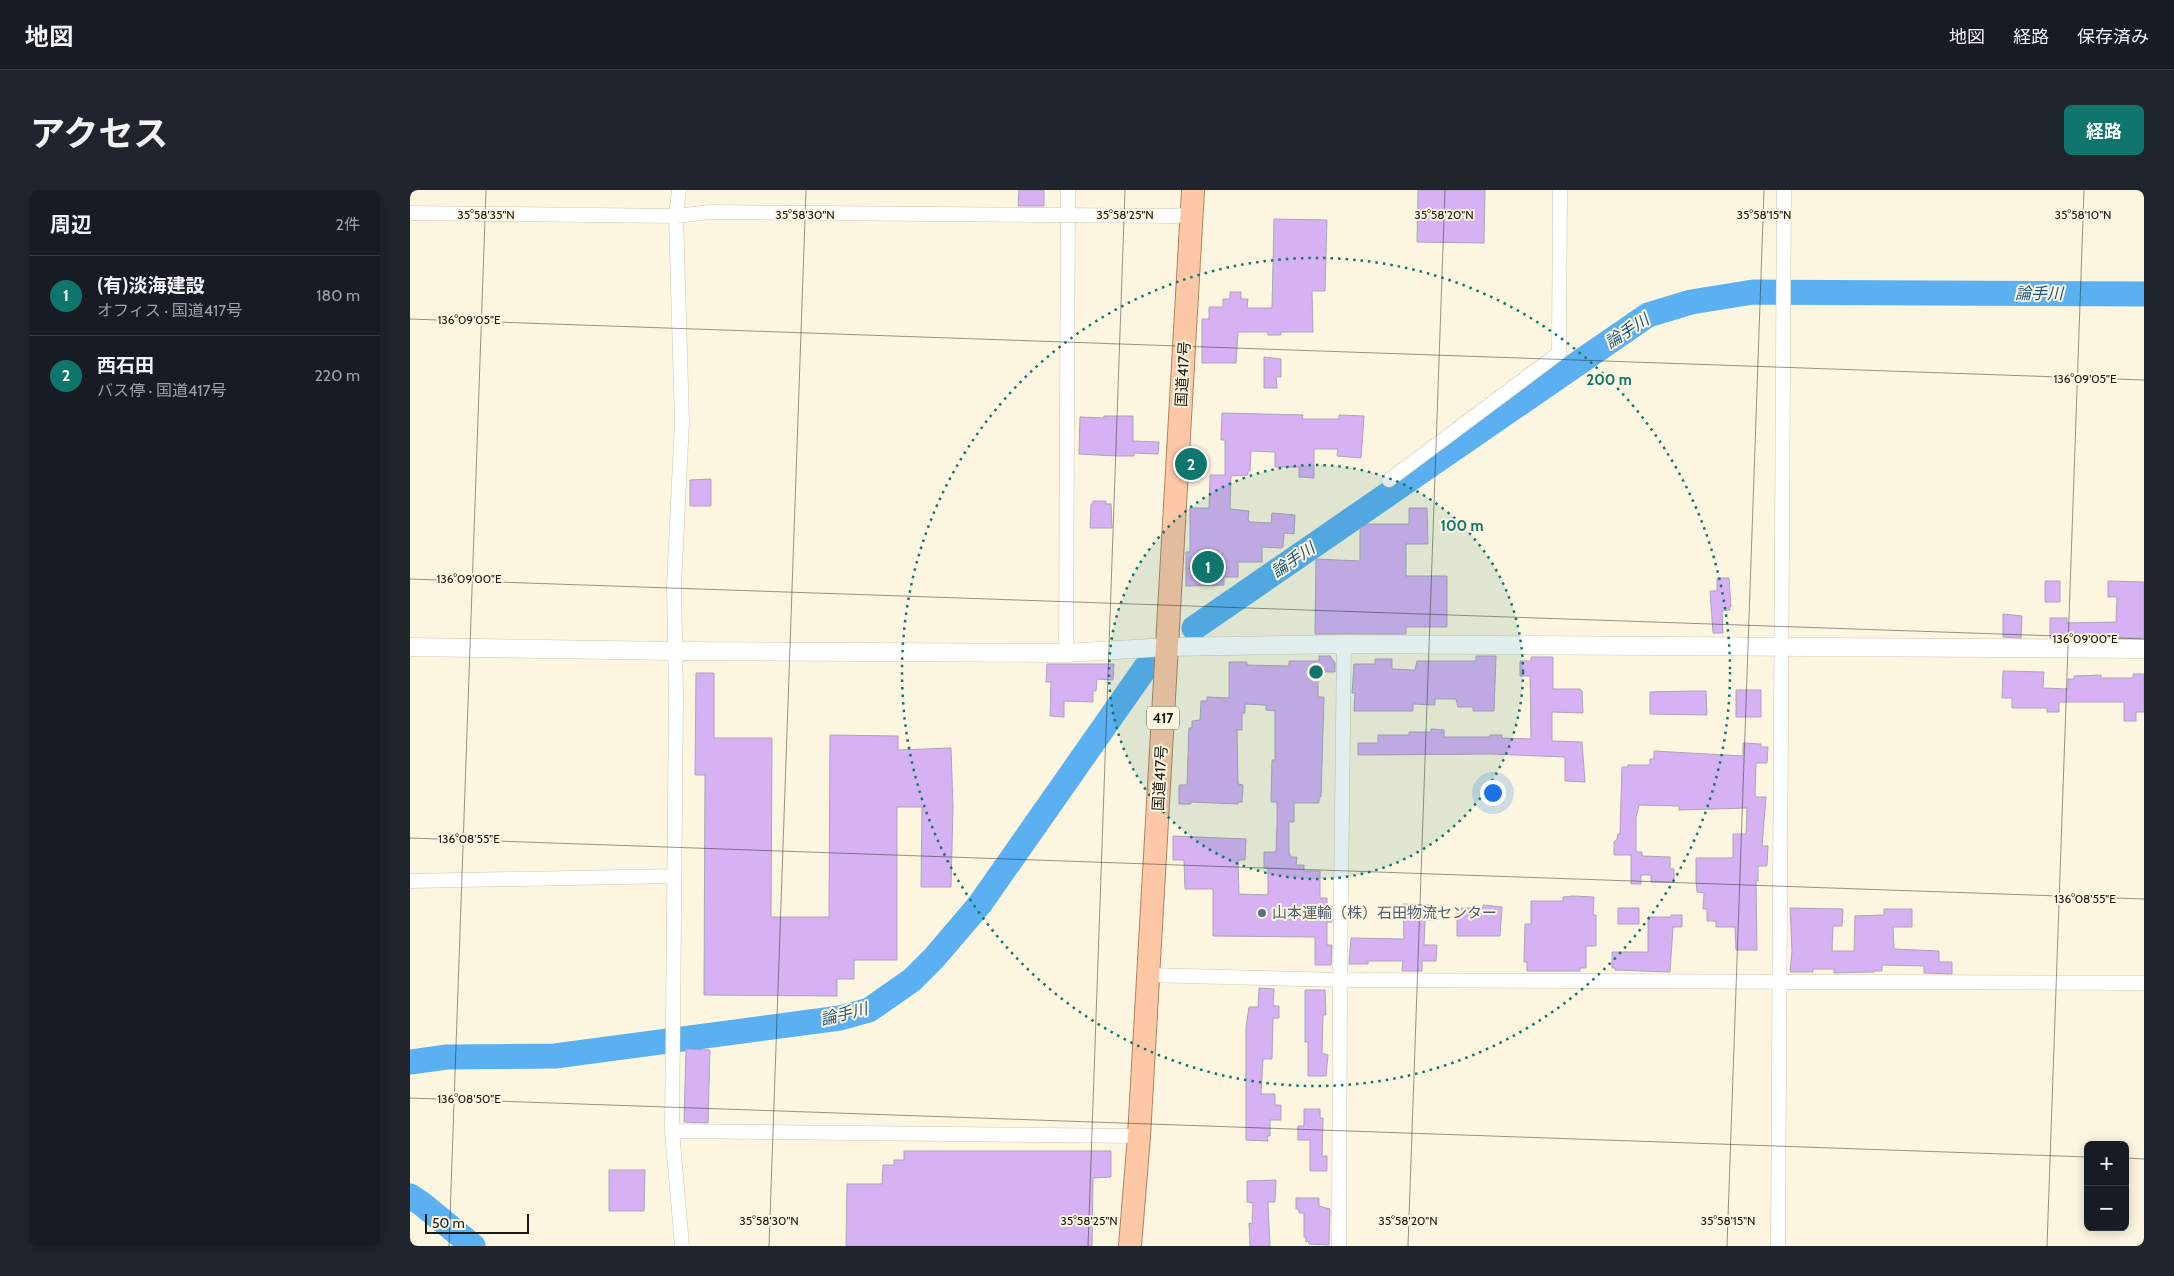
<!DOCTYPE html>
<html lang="ja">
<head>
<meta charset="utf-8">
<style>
  body { margin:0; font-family:Cabin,"Noto Sans JP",sans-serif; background:#20242c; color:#f1f3f6 }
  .controls { position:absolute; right:15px; bottom:15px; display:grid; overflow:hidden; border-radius:8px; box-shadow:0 2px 12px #0003 }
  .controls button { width:45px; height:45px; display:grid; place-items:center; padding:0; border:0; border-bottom:1px solid #363941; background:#171b24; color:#f1f3f6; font:25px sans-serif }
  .scale { position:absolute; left:15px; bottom:12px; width:104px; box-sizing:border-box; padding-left:5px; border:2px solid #1c1a12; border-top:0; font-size:14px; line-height:18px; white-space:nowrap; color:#1c1a12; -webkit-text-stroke:4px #fcf5df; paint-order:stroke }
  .you { position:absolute; left:1082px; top:602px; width:18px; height:18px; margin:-12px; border:4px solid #fff; border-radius:50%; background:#1a73e8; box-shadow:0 0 0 8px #1a73e833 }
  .badge { display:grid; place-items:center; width:32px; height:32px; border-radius:50%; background:#0f766e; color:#fff; font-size:16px; font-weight:700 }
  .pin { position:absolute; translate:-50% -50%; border:2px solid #fff; box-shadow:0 1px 5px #0006 }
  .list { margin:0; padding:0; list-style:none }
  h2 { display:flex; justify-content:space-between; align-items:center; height:65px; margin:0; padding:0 20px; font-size:21px }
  h2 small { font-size:16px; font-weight:400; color:#9ea1a6 }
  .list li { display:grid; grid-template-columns:32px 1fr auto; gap:15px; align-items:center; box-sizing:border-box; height:80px; padding:0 20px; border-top:1px solid #363941 }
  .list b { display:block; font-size:19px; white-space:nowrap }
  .list p { margin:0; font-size:16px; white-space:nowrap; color:#9ea1a6 }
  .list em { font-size:16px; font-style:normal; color:#9ea1a6 }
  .map { position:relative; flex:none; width:1734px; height:1056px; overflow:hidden; border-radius:8px }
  header { display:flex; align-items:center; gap:30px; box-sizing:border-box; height:70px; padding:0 25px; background:#171b24; border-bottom:1px solid #363941 }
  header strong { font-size:24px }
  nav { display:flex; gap:28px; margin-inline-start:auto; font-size:18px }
  .intro { display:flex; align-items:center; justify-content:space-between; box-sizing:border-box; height:120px; padding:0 30px }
  h1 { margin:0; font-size:35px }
  .button { padding:12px 22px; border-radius:8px; background:#0f766e; color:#fff; font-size:18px; font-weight:700 }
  main { display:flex; gap:30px; padding:0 30px }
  aside { flex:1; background:#171b24; border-radius:8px; box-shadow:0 2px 12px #0003 }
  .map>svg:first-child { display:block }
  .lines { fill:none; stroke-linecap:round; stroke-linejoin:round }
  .river { stroke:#5bb0f1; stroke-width:25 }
  .building { fill:#d6b1f4; stroke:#aea4b7 }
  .minor-casing { stroke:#cdc6b1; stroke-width:15 }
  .tertiary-casing { stroke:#cdc6b1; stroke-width:19 }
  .trunk-casing { stroke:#ae8364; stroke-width:24 }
  .minor { stroke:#fff; stroke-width:14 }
  .tertiary { stroke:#fff; stroke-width:18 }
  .trunk { stroke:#fec8a6; stroke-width:22 }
  .ticks { fill:none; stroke:#1c1a12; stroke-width:1; stroke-opacity:0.45 }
  .ring { fill:none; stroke:#0f766e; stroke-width:2.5; stroke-dasharray:2.5 5 }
  .service-dot { fill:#5c6f8a; stroke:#fcf5df; stroke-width:2 }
  .labels { text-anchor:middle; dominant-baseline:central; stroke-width:4; stroke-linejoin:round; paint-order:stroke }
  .shield { fill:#fcf5df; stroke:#5f5c50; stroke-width:1 }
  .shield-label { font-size:14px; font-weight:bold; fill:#1c1a12 }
  .street-label { font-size:15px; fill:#1c1a12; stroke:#fcf5df }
  .service-label { font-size:15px; fill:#4e5e75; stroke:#fcf5df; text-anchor:start }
  .water-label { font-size:16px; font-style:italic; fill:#195782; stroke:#fcf5df }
  .ticks-label { font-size:12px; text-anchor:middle; fill:#1c1a12; stroke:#fcf5df; stroke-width:4; stroke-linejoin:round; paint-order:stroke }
  .centre { fill:#0f766e; stroke:#fcf5df; stroke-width:2.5 }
  .ring-label { font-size:15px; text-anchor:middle; font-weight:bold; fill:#0f766e; stroke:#fcf5df; stroke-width:4; stroke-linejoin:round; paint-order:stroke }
</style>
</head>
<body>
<header>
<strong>地図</strong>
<nav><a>地図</a><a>経路</a><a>保存済み</a></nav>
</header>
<div class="intro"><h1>アクセス</h1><a class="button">経路</a></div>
<main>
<aside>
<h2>周辺<small>2件</small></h2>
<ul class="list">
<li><span class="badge">1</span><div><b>(有)淡海建設</b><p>オフィス · 国道417号</p></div><em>180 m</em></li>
<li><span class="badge">2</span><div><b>西石田</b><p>バス停 · 国道417号</p></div><em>220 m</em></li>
</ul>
</aside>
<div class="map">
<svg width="1734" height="1056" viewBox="0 0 1734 1056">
  <rect width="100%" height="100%" fill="#fcf5df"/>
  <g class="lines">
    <path class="river" d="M784,438L1238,125L1281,112L1343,102L1734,104
      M0,872L37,867L145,866L430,828L459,820L502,790L524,768L570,714L736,477
      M0,1006L12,1014L63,1056"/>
  </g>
  <path class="building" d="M609,0H634V16H608Z
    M1008,0H1075L1074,53L1007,52Z
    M864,29L917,30L915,101H902L903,142H871V145H858V142H828L826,173H792V129H799V117H813V109H820V102H831V109H838L837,118H862Z
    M854,167L871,169V187H866L867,198H854Z
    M812,223L893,225L892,229H929V225L954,226L951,268L927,266L928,259H904V288L889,287V277H865V262L841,261L840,281H838V285L821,286L820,319L839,321L838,330L840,332L861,333L862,323L885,325L884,344L874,343L873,357L871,358L852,357V372H828V387H814V395L776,396V362H780V318H799L800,285H815V250H811Z
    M694,226H723V251L749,252L748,264L724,263V266H707L669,264L670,227L694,228Z
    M301,289V316H280V290Z
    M683,311H696V314H701L702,338H680L681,314H683Z
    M999,318H1017L1018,354H996V386H1037V437H996V444H905L906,369L950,371V338L958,334H999Z
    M1307,388H1319L1321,417H1319L1320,420L1312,421L1313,443H1303L1300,401H1307Z
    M1635,391H1650V412H1635Z
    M1698,391L1734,392V448H1640V428H1657V433L1706,432L1707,407H1698Z
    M1593,424L1612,426L1611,448L1593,447Z
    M909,466H920L925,473V482H908V507H914L911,607H909V613H884V632H879V662L881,667H887L886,675H894V681H910V708H917V716H922V732H917V755H922L921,775H905V747L803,746V699H775L774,670H763V646L836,649L835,670H828L829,704L858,705V678H854V662H866L867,635V612H861L862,570H865V521L856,520V515L835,514V523H832V540H827L828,594L833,595L832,612H828V614L781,612V614H769V595H777L779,538H782V531L790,530L791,511H797V507L819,508V472H837V475L879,476V471H909Z
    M1066,466H1086L1084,521H1063V517H1048L1046,509H1025V515L1003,514V521H944L945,503H942L944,474H965V469H982V479L1005,480L1007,471H1066Z
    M1121,467H1143V499H1170L1172,501L1173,523L1142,522V551L1172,552L1175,592L1155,591V567L1080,564L948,565V553H968V545H999V542H1021V539L1034,540V547H1080V545H1092V548L1121,549L1120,486H1110V471H1121Z
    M637,474H704L703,490L687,489L686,501H683V512L654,511V527L640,526L641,492H636Z
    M1593,481L1634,482L1633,498L1658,499V489H1664V486L1691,485V488H1723V484H1734V522H1726V531H1714V512H1649V522H1637V518H1602V508H1592Z
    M286,483H304V548H362L361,727H419L420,545L488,546V560L541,558L543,616L541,697H511L512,617H487V770H444V789H427V806L294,805L295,585H285Z
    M1326,500H1351V527H1326Z
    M1282,501H1296L1297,525L1240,524V502Z
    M1333,553L1351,554V557H1358L1357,573H1346L1345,605L1346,607H1356L1352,656H1358L1357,676H1348V691H1346L1347,760H1326L1325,737H1306V731H1297V719H1293L1294,703L1287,702L1286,690V668H1323V644H1336L1337,618L1269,620V616L1229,615L1226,627V662H1232V666L1260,667V679H1264V692H1241V685H1231V694H1221V665H1204V652L1207,649L1208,644H1210L1212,577H1218V575H1240V569H1244V561L1333,566Z
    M1162,706L1184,707L1183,725H1186V756H1176V778H1170V781H1117V772H1114L1115,734H1121V711H1153V707Z
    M993,714L1024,715V730H1015L1014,755H1027L1026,771H1012V781H992L993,771H958V774H939L941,748L994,749Z
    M1073,715L1092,717L1090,746H1047V723H1051V718H1073Z
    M1208,718H1229V734H1208Z
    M1380,718L1433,719L1432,736H1423L1422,761H1444L1445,726L1474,725V719H1502V737H1483L1484,759L1529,761V772H1542V784L1514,783V776L1472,775V781H1464V782L1424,783V779H1403V782H1380L1382,761Z
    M1261,725H1272V737H1263L1260,782L1205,780V778H1202V762H1238V727H1261Z
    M849,798L864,799L863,816H869V828H863L862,869H853L851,904H865V915H871V930H860V946H857L858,951L836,950V837L839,817H848Z
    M895,800H915L916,825H913L912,863L918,865L916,886H898V852H895Z
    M276,859L300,860L298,933L274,932Z
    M894,919H910V928H913L912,966H917V981H900V950H888V936H894Z
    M494,961H701V987L683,988L682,1056H436L437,994H472L473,975H484V970H494Z
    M199,980H235L234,1021H199Z
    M866,990L865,1012H858L860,1056H840L839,1033L842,1034L843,1013L837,1012V991Z
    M886,1008H909V1016L920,1019L919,1055L899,1054L898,1051L896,1052V1047H894V1023H889V1019H886Z"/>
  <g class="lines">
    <defs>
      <path id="minor" d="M269,0L266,26L272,232L264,395L266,508L262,941L272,1056
        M0,23L266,26L300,22L765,26L782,24
        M979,290L1149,163L1150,0
        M656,463L658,0
        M0,691L264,686
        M738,785L930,790L1734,793
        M262,941L729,946
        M929,1056L930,790L934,454
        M1368,1056L1374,0"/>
      <path id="tertiary" d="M0,457L265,461L656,463L757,457L934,454L1734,459"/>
      <path id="trunk" d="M720,1056L729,946L783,0"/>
    </defs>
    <use href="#minor" class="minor-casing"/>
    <use href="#tertiary" class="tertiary-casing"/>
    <use href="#trunk" class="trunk-casing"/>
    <use href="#minor" class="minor"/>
    <use href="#tertiary" class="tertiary"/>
    <use href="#trunk" class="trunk"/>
  </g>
  <path class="ticks" d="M0,129L1734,190M0,389L1734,449M0,648L1734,709M0,908L1678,967M1715,968L1734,969M39,1056L76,0M359,1056L396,0M678,1056L715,0M998,1056L1035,0M1317,1056L1354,0M1637,1056L1674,0"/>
  <circle cx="906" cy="482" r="207" fill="#0f766e" fill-opacity=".12"/>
  <g class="ring">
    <circle cx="906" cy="482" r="207"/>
    <circle cx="906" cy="482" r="414"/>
  </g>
  <circle class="service-dot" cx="852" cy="723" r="5"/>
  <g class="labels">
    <rect class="shield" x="737" y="516.5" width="32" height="23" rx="4"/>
    <g class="shield-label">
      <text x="753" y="528">417</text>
    </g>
    <g class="street-label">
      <text transform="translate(773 184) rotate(-87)">国道417号</text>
      <text transform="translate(750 588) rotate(-87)">国道417号</text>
    </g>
    <g class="service-label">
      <text x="862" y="723">山本運輸（株）石田物流センター</text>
    </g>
    <g class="water-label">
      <text x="1629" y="103">論手川</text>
      <text transform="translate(1217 141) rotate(-33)">論手川</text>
      <text transform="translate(883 370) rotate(-34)">論手川</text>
      <text transform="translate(434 824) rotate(-14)">論手川</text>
    </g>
  </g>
  <g class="ticks-label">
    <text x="76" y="29">35°58'35"N</text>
    <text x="395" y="29">35°58'30"N</text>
    <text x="715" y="29">35°58'25"N</text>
    <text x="1034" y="29">35°58'20"N</text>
    <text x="1354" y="29">35°58'15"N</text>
    <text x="1673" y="29">35°58'10"N</text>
    <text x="59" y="134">136°09'05"E</text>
    <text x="1675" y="193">136°09'05"E</text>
    <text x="59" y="393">136°09'00"E</text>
    <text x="1675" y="453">136°09'00"E</text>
    <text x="59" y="653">136°08'55"E</text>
    <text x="1675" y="713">136°08'55"E</text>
    <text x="59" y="913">136°08'50"E</text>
    <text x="359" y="1035">35°58'30"N</text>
    <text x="679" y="1035">35°58'25"N</text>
    <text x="998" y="1035">35°58'20"N</text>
    <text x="1318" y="1035">35°58'15"N</text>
  </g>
  <circle cx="906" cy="482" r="8" class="centre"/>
  <g class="ring-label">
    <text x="1199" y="195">200 m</text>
    <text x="1052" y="341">100 m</text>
  </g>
</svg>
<div class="controls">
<button>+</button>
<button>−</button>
</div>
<div class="scale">50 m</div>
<div class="you"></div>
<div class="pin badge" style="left:798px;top:377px">1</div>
<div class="pin badge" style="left:781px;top:274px">2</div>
</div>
</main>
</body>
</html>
